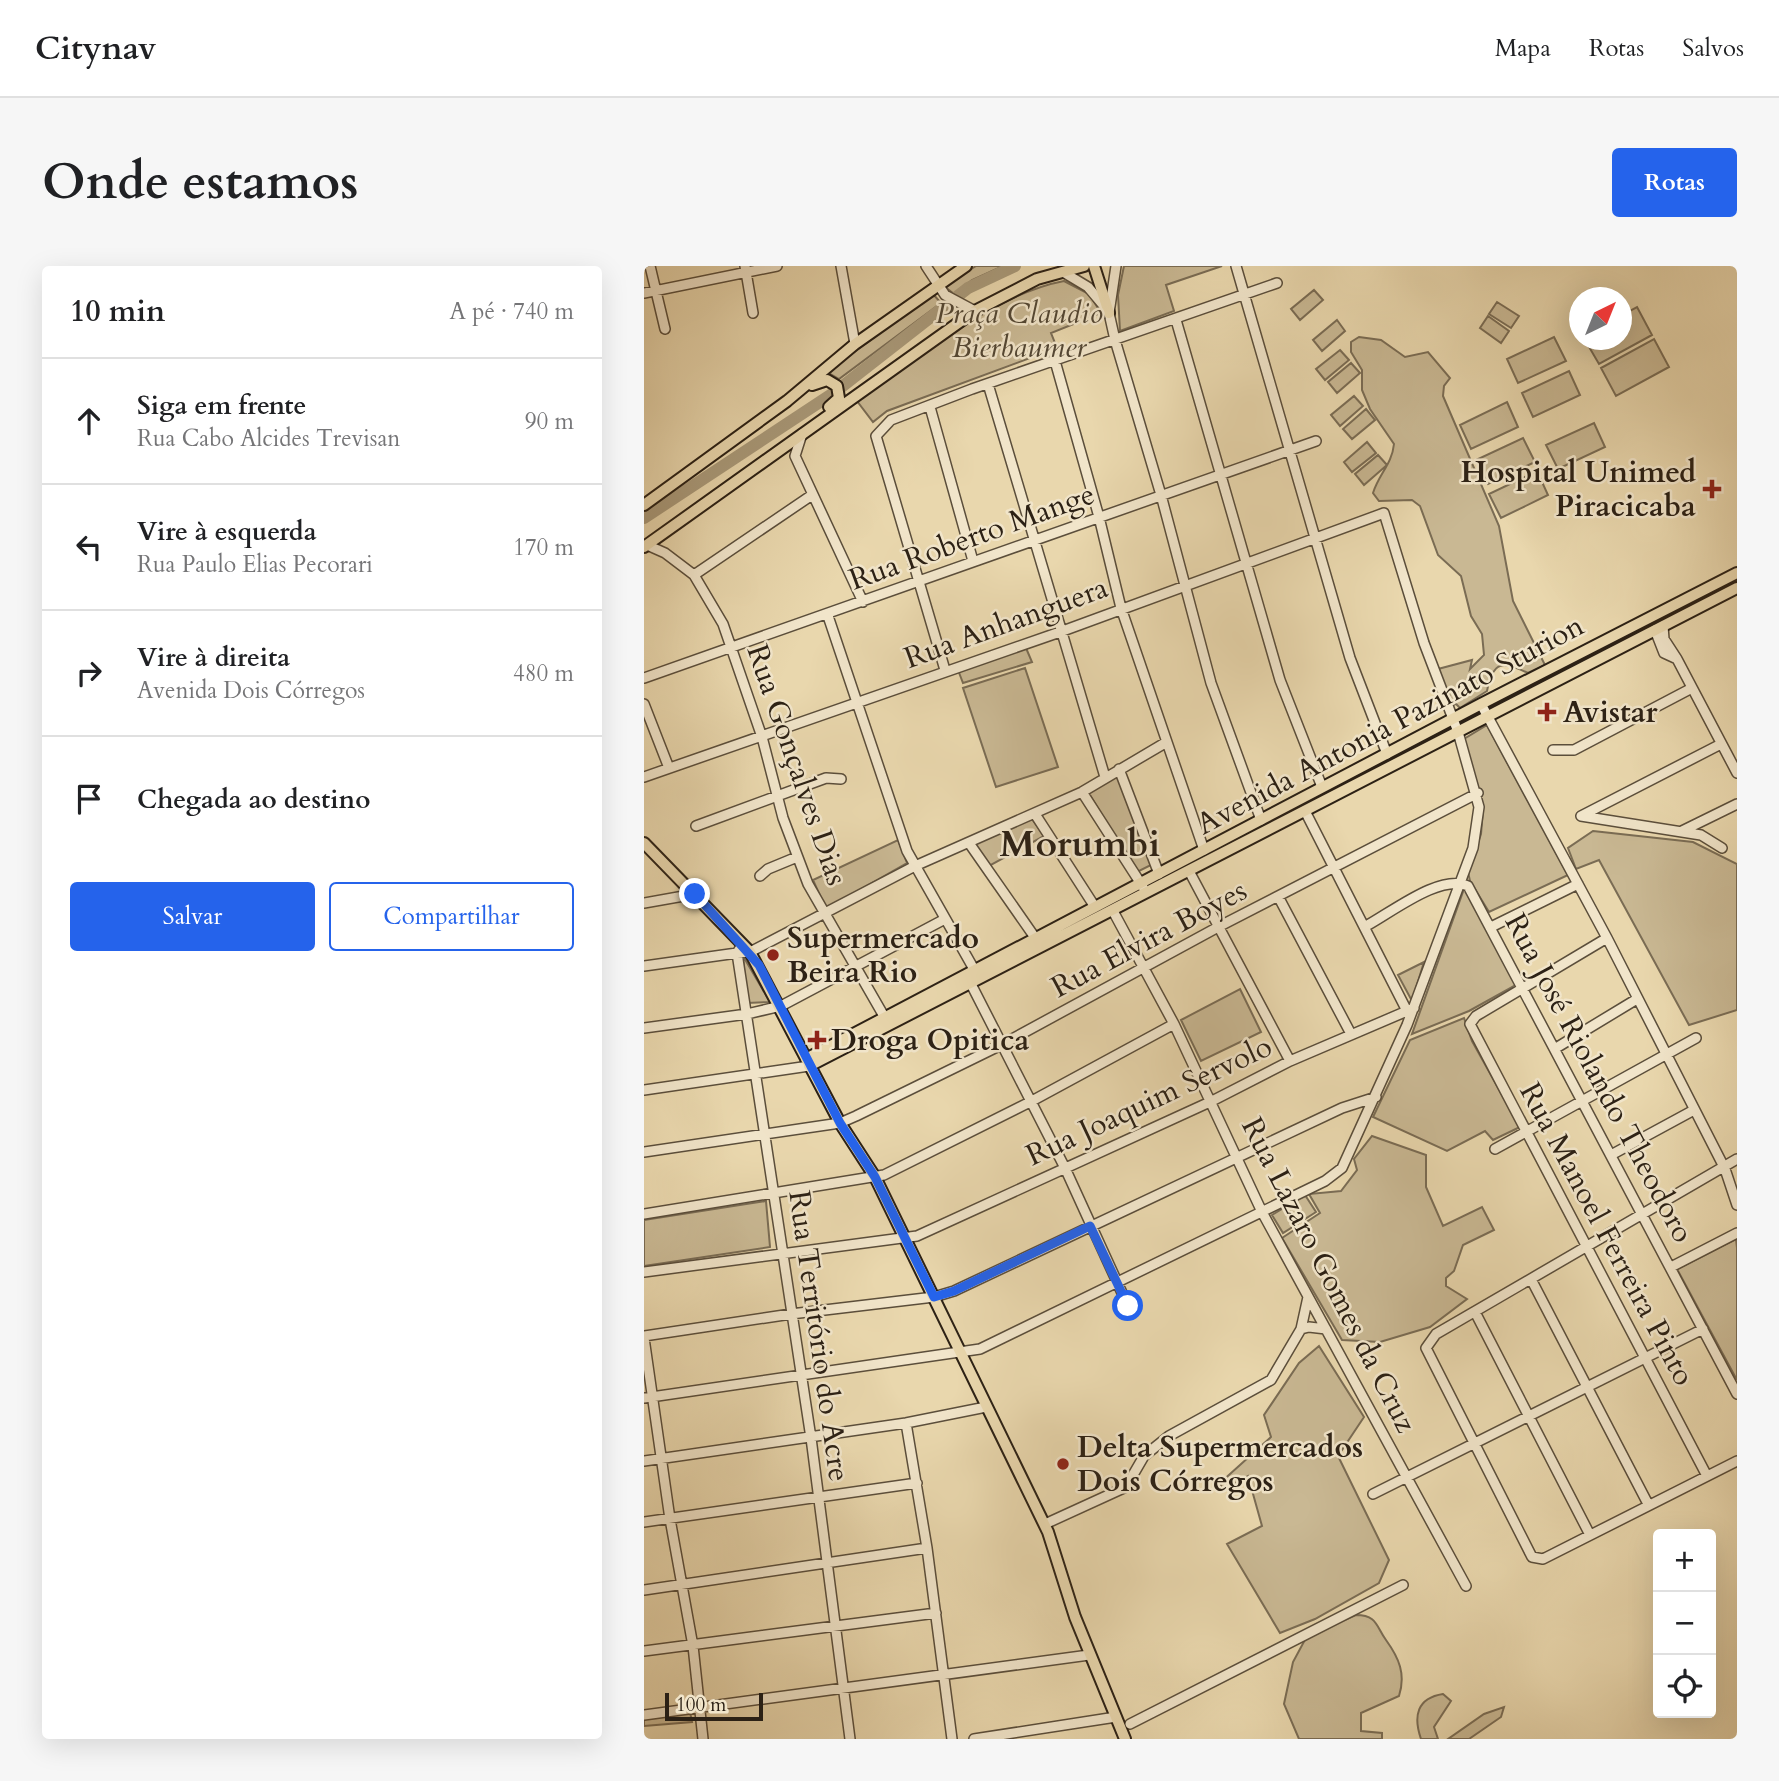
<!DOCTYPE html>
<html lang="pt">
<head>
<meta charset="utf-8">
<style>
  body { margin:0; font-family:Cardo,serif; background:#f6f6f6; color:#202124 }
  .controls { position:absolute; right:21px; bottom:21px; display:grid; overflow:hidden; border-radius:7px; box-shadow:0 7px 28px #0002 }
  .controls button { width:63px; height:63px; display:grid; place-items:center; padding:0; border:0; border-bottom:2px solid #e0e0e0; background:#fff; color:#202124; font:35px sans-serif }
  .compass { position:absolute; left:925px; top:21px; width:63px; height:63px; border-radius:50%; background:#fff; box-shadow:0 7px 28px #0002; rotate:43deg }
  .scale { position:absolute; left:21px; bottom:18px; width:98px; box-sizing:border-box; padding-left:7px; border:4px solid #2c2115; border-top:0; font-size:19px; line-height:24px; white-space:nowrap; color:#2c2115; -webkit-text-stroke:5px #f1e5ca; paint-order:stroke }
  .stop { position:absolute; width:21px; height:21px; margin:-16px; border:5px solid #2563eb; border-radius:50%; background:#fff }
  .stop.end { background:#2563eb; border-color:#fff; box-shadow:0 2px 7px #0008 }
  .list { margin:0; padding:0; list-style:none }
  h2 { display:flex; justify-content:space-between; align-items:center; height:91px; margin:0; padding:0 28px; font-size:30px }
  h2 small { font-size:23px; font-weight:400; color:#757577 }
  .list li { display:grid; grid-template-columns:46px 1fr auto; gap:21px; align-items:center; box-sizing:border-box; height:126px; padding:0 28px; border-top:2px solid #e0e0e0 }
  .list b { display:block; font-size:26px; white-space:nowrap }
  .list p { margin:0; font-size:23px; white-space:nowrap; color:#757577 }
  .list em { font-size:23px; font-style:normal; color:#757577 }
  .actions { display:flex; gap:14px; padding:21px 28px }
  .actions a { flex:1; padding:16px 0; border:2px solid #2563eb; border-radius:7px; text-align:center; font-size:24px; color:#2563eb }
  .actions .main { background:#2563eb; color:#fff }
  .icon { flex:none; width:38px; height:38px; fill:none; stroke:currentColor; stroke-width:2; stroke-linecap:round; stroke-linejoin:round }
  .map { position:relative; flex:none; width:1093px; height:1473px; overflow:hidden; border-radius:7px }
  header { display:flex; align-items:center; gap:42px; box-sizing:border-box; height:98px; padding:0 35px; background:#fff; border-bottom:2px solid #e0e0e0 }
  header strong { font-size:33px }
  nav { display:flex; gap:38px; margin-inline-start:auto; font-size:24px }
  .intro { display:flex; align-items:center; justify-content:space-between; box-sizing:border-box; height:168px; padding:0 42px }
  h1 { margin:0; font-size:49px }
  .button { padding:18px 32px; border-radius:7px; background:#2563eb; color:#fff; font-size:24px; font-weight:700 }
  main { display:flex; gap:42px; padding:0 42px }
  aside { flex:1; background:#fff; border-radius:7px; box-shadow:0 7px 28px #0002 }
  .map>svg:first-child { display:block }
  .green { fill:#c9b893; stroke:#7a6c54; stroke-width:2 }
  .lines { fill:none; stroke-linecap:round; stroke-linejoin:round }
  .river { stroke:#a99979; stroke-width:12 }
  .minor-casing { stroke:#5b4e3b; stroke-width:12 }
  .major-casing { stroke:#2c2115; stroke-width:14 }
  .minor { stroke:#f1e5ca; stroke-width:9 }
  .major { stroke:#e9d7ad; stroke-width:10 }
  .route { stroke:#2563eb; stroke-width:9 }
  .poi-dot { fill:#8f2418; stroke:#f1e5ca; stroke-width:2.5 }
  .labels { text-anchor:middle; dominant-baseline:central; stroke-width:5; stroke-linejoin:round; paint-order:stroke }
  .park-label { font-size:30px; font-style:italic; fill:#534734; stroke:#f1e5ca }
  .poi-label { font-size:30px; font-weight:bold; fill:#2c2115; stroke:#f1e5ca; text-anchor:start }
  .street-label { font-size:30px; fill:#2c2115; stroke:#f1e5ca }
  .district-label { font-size:37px; font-weight:bold; fill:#2c2115; stroke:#f1e5ca }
</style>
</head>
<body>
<header>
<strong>Citynav</strong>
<nav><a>Mapa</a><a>Rotas</a><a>Salvos</a></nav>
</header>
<div class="intro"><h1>Onde estamos</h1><a class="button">Rotas</a></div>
<main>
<aside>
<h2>10 min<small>A pé · 740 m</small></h2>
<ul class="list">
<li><svg class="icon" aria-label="ahead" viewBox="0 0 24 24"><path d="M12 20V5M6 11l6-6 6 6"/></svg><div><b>Siga em frente</b><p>Rua Cabo Alcides Trevisan</p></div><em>90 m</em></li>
<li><svg class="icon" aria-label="left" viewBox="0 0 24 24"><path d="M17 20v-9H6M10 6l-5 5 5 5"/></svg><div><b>Vire à esquerda</b><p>Rua Paulo Elias Pecorari</p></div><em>170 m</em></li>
<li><svg class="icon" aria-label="right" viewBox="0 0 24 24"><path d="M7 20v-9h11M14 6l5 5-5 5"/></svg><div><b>Vire à direita</b><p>Avenida Dois Córregos</p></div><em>480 m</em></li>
<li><svg class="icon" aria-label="arrive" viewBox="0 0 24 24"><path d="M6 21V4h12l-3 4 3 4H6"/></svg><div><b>Chegada ao destino</b></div></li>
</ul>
<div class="actions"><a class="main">Salvar</a><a>Compartilhar</a></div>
</aside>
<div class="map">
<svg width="1093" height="1473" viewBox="0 0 1093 1473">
  <rect width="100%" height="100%" fill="#e9d7ad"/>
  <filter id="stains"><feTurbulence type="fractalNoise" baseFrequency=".00286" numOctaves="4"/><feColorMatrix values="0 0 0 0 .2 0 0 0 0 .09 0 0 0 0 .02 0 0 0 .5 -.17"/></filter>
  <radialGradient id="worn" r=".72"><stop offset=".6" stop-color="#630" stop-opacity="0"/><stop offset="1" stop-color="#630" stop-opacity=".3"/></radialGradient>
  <path class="green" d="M332,0H359L328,14L310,28L300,20Z
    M480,0H578L522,19L530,45L476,65L474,29Z
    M420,15L445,28L457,47L407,67L413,82L243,145L229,156L213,135C275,94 346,29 420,15Z
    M670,24L679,34L656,54L647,43Z
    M289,28L297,37L195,113L183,106Z
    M853,36L875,50L867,62L845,48Z
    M993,41L1008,69L955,98L941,74H978V49Z
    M844,50L865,65L857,77L836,62Z
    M693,54L701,65L678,85L669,74Z
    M715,71L737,74L761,91L784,86L806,112L800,120L799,130L855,260L869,335L901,399L884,407C859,395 849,394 843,425L816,442L812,438L806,440L794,403L828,394L826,403L840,389L838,368L827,350L817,310L794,289L776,240L768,234L735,235L729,227C735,208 748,198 750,178L726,143L718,124V104L707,86V76Z
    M910,71L922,95L874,117L863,93Z
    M1010,73L1025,101L972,130L957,102Z
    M696,84L705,94L681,114L672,103Z
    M707,97L716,107L693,127L684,116Z
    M925,105L936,129L889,151L878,127Z
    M710,130L719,140L696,160L687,149Z
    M863,136L874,161L827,183L816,159Z
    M722,143L731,154L708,173L699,163Z
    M950,157L961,181L914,203L902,179Z
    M879,172L891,196L844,218L832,194Z
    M723,176L732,187L708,206L700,196Z
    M734,189L743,199L720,219L711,208Z
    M893,205L904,229L857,252L845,228Z
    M382,382L388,396L319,417L314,404Z
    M381,402L414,501L352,521L319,422Z
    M843,459L924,609L845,646L826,615L824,606L837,568L839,544L820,473Z
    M474,509L507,599L493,606L444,526Z
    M388,553L400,570L345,600L330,577Z
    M949,565L1049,576L1093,598V744L1045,759L955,594L932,603L924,582Z
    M254,574L263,597L182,643L169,614Z
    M820,623L824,624L872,719L825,745L768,768Z
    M99,690L126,736L103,737Z
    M780,696L768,735L754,709Z
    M596,723L617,766L557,795L537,754Z
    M820,752L828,775L876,861L849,874L841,865L803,885L729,851L766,774Z
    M728,870L782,889V921L799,960L838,941L850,964L819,979L810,1005L802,1012V1020L823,1033L786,1061L736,1076L698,1074L638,972L676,947L665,928L697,925L713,904L710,893Z
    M661,929L672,946L639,967L628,949Z
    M122,935L126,981L0,1000V954Z
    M1092,973L1093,982V1114L1033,1003Z
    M675,1080L720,1151L694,1190L745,1294L735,1317L671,1353L636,1367L583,1278L618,1260L604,1210L579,1225L576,1217L627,1171L620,1149L655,1097Z
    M712,1349C733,1349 732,1360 742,1374C755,1392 762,1408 755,1430L717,1447V1465L738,1467V1473H655L640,1438L649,1396L663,1370Z
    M799,1428L807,1435L790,1461L794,1473H777C769,1450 773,1432 799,1428Z
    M860,1441L857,1451L825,1473H804L840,1448Z
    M46,1446L48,1456L0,1460V1452Z"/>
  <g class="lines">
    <path class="river" d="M0,252L191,126L324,22L371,0"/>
    <defs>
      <path id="minor" d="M6,0L21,63
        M101,0L109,47
        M197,0L211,78
        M282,0L301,29L331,45
        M472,0L465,47L471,74L517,229L567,417L617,554
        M592,0L706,392L743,488
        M419,6L444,21L460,40
        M0,27L133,0
        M532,54L636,414L678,521
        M411,95L455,251L477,342L560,584
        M344,118L461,511
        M286,141L329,295
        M158,168L151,190L219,336
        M3,279L21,287L50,309L79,358L118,471L139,552L164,618L241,752
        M50,309L168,229
        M184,350L263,585L331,705
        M1011,364L1020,387L1033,393L1020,373L1019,360
        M1033,393L1093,507
        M301,404L232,170L247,154L328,123L633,17
        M0,412L672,175
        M0,438L25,502
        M837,438L963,672L1081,903L1093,939
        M909,484H930L1048,422
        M475,503L515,608
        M0,511L416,366L740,247L780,377L814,466L835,541L829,582L763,759L698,902L681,915L336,1083L0,1132
        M438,526L499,621
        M661,545L763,745
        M391,548L451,641
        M937,550L1077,478
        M937,550L1057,569L1078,582
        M52,560L182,512L197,513
        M1038,565L1093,538
        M325,577L392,673
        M545,605L646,795
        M116,610L124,603L153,591
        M635,632L707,768
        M0,637L51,628
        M469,645L530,758L618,946L822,1320
        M722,660C748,646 797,607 824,620L1093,1128
        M847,661L934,618
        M963,672L832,750L826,758L1063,1210
        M0,700L93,687L96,682
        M327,718L421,902L484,1040
        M0,762L103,748L137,740L301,653
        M912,782L993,733
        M0,824L165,800
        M851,883L1052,772
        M0,886L196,857L212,850L357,779L576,660L834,527
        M967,889L1050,844
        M1093,893L792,1068L782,1082L888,1291L899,1293L1093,1195
        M0,948L240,909L386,836L530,758
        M1027,1001L1093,967
        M0,1006L273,970L568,835L646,795L770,742
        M888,1015L1004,1238
        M664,1031L657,1063L665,1061L682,1063
        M831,1046L946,1269
        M0,1070L147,1048L290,1031L310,1025L698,842L732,831
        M0,1072L26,1253L49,1380L59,1473
        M262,1157L283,1282L308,1473
        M0,1195L262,1157L342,1141
        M729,1228L1059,1063
        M0,1256L273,1217
        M401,1258L482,1221L500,1190L525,1170L627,1114L657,1063
        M0,1324L283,1282
        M0,1385L292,1347
        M0,1449L445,1389
        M486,1458L759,1319
        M206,1473L167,1172L93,687L106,686L271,600L438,526L521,477
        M330,1473L472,1451"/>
      <path id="major" d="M450,0L465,47
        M168,119L183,114L193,120L195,132L185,141
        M0,239L143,135L211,78L322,0
        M0,281L331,45L393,13L440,0
        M0,577L106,686L196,857L231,911L404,1266L431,1351L481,1473
        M162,793L837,438L1093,307
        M165,800L1093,322"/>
    </defs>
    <use href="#minor" class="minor-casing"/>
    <use href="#major" class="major-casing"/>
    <use href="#minor" class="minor"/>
    <use href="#major" class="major"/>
  </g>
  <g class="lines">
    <path class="route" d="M51,628L115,699L196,857L231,911L290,1031L310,1025L446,960L484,1040"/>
  </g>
  <g class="poi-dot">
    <path d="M1064.5 212.5h7v7h7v7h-7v7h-7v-7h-7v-7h7z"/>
    <path d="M899.5 435.5h7v7h7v7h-7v7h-7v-7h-7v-7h7z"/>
    <circle cx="129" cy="689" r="7"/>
    <path d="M169.5 763.5h7v7h7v7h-7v7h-7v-7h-7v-7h7z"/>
    <circle cx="419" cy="1198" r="7"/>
  </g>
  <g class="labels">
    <g class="park-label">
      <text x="375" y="47">Praça Claudio<tspan x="375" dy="34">Bierbaumer</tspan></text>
    </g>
    <g class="poi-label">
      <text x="1052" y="206" text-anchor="end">Hospital Unimed<tspan x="1052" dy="34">Piracicaba</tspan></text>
      <text x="919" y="446">Avistar</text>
      <text x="143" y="672">Supermercado<tspan x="143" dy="34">Beira Rio</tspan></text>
      <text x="187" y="774">Droga Opitica</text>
      <text x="433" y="1181">Delta Supermercados<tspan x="433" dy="34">Dois Córregos</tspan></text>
    </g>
    <g class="street-label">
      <text transform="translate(328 271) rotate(-20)">Rua Roberto Mange</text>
      <text transform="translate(362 357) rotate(-20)">Rua Anhanguera</text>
      <text transform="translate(746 459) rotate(-28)">Avenida Antonia Pazinato Sturion</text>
      <text transform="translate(153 499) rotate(71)">Rua Gonçalves Dias</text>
      <text transform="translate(505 673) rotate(-28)">Rua Elvira Boyes</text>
      <text transform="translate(955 812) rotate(62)">Rua José Riolando Theodoro</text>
      <text transform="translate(505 835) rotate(-25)">Rua Joaquim Servolo</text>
      <text transform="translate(963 968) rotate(62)">Rua Manoel Ferreira Pinto</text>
      <text transform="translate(685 1009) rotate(63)">Rua Lazaro Gomes da Cruz</text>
      <text transform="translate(175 1070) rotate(82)">Rua Território do Acre</text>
    </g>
    <g class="district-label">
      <text x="436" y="578">Morumbi</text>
    </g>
  </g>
  <rect width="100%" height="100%" filter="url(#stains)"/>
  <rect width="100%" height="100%" fill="url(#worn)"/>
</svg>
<div class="controls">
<button>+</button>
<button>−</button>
<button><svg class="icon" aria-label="locate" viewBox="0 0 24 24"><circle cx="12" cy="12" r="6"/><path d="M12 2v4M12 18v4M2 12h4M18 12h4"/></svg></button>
</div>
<svg class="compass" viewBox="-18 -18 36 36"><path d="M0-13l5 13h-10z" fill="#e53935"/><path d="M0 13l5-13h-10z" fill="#757577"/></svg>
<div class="scale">100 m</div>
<div class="stop" style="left:484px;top:1040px"></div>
<div class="stop end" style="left:51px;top:628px"></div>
</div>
</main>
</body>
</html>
